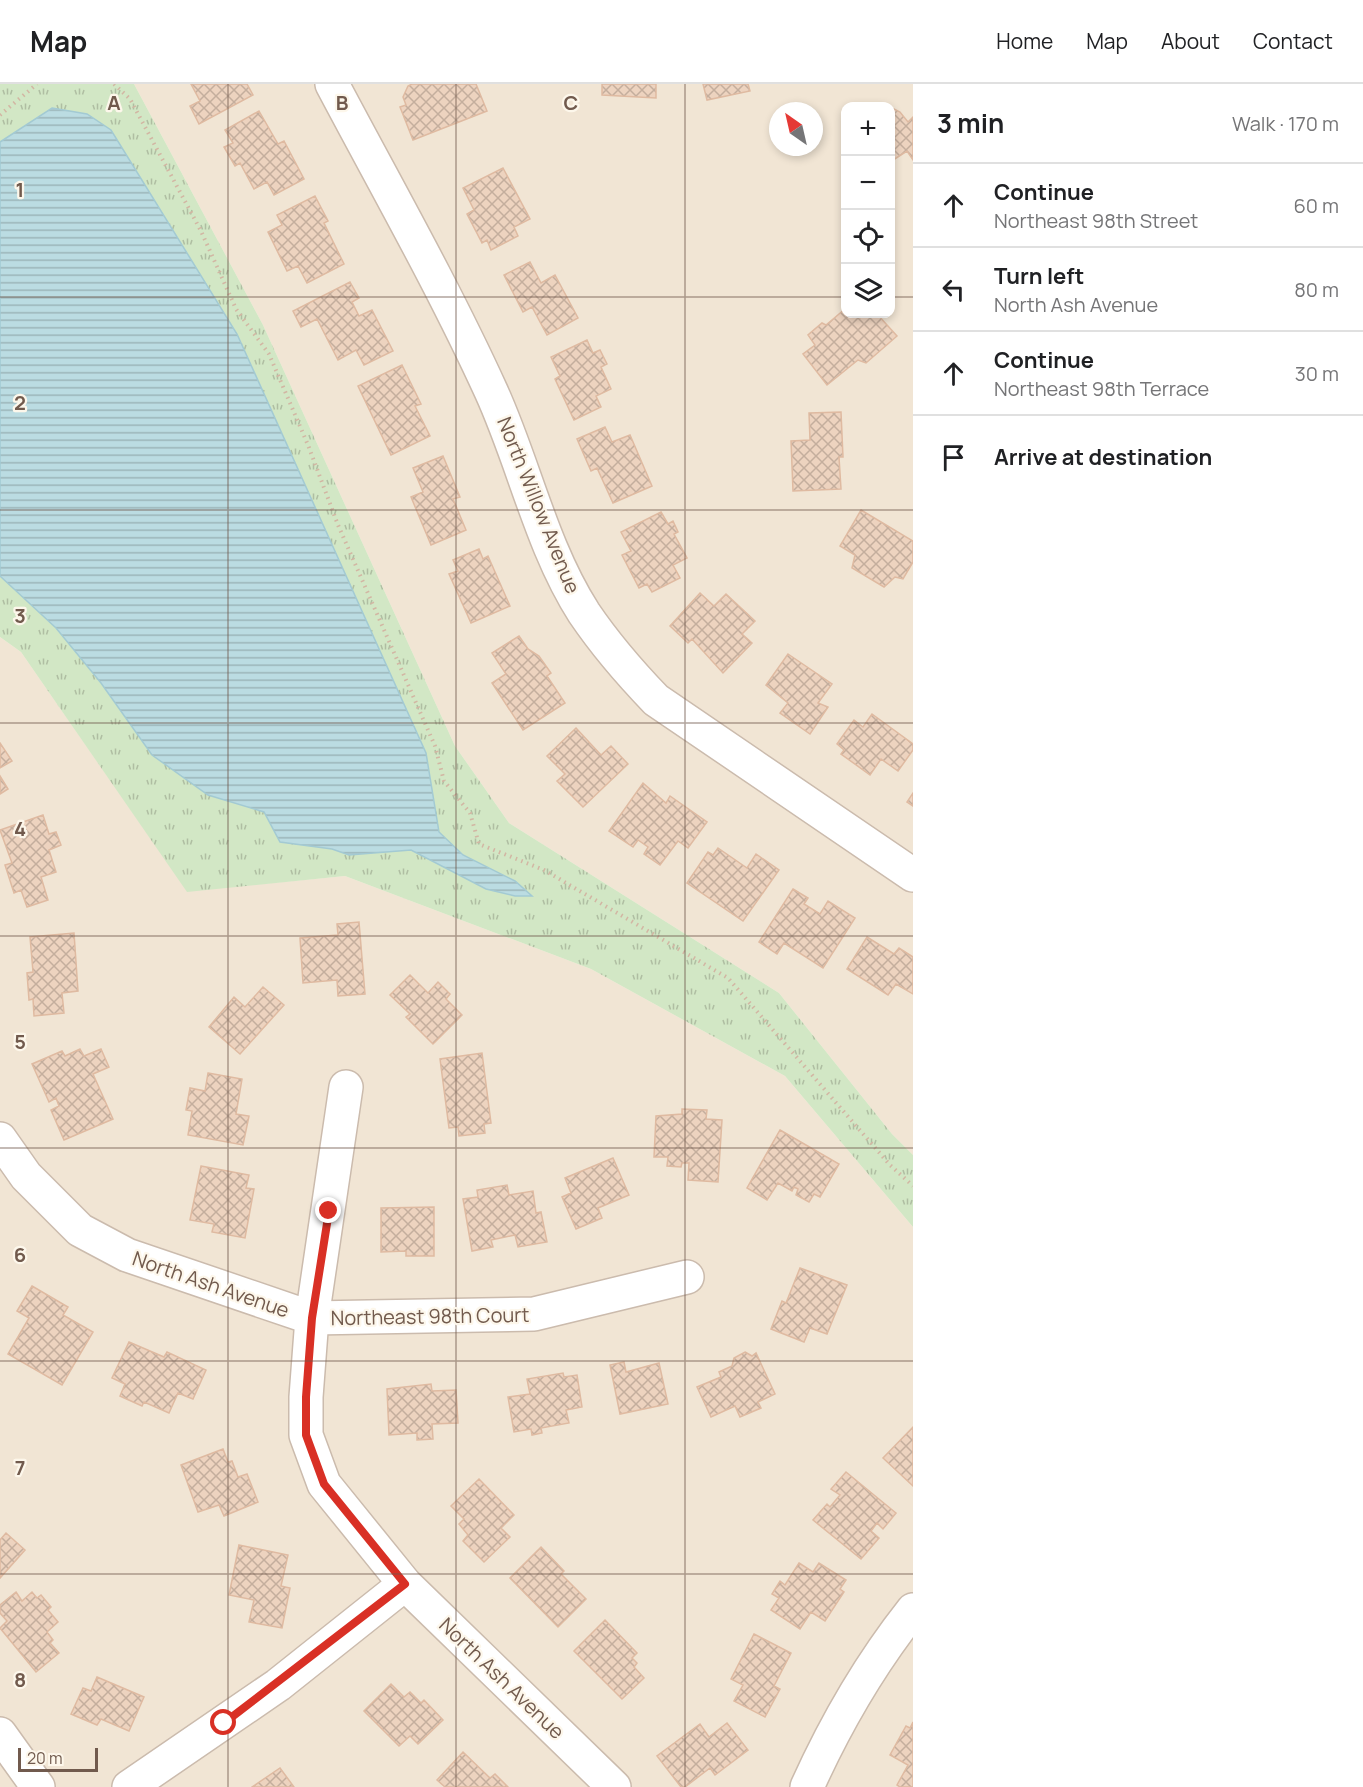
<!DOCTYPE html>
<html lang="en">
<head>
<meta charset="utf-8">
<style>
  body { margin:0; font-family:Manrope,sans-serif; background:#f6f6f6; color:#202124 }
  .controls { position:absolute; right:18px; top:18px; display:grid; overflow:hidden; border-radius:12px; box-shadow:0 3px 9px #0003 }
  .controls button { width:54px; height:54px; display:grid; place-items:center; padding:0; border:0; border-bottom:2px solid #e0e0e0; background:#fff; color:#202124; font:30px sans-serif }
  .compass { position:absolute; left:769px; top:18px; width:54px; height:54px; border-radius:50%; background:#fff; box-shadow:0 3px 9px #0003; rotate:326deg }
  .scale { position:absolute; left:18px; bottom:15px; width:80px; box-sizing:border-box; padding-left:6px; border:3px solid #715a4d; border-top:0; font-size:16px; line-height:21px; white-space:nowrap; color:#715a4d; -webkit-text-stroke:4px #fdf7eb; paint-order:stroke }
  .stop { position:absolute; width:18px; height:18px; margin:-14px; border:4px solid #d93025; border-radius:50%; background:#fff }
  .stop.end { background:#d93025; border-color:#fff; box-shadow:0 2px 6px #0008 }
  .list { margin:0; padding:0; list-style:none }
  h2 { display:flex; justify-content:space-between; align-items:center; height:78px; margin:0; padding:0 24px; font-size:26px }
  h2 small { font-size:20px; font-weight:400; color:#757577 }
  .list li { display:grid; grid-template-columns:39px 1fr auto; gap:18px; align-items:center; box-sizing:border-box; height:84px; padding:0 24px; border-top:2px solid #e0e0e0 }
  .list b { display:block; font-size:22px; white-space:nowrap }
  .list p { margin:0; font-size:20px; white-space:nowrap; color:#757577 }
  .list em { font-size:20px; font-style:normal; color:#757577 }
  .icon { flex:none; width:33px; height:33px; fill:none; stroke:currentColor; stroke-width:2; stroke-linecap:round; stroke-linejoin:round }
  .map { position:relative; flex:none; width:913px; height:1703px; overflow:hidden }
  header { display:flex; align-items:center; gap:36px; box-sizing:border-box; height:84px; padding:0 30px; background:#fff; border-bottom:2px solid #e0e0e0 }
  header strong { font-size:28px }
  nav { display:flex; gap:33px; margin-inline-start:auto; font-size:21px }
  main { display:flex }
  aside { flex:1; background:#fff }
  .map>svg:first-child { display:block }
  .residential { fill:#f1e5d4; fill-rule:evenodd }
  .grass { fill:url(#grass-tufts) }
  .water { fill:url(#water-rules); stroke:#a3cad3; stroke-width:1.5 }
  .building { fill:url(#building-cross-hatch); stroke:#dfbaa1; stroke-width:1.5 }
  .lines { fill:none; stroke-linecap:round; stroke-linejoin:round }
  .minor-casing { stroke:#cbbbad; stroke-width:36 }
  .path { stroke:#d2b6a3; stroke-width:4; stroke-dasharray:1.5 4.5; stroke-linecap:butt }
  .minor { stroke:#fff; stroke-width:33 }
  .route { stroke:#d93025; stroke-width:8 }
  .grid { fill:none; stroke:#715a4d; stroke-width:1.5; stroke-opacity:0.55 }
  .labels { text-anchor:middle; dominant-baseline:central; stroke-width:4.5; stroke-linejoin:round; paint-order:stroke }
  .street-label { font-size:20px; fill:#715a4d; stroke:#fdf7eb }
  .grid-label { font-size:20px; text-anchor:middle; font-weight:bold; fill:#715a4d; stroke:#fdf7eb; stroke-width:4.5; stroke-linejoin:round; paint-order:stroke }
</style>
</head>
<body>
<header>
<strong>Map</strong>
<nav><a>Home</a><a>Map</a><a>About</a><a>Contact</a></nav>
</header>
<main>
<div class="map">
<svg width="913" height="1703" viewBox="0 0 913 1703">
  <defs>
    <pattern id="grass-tufts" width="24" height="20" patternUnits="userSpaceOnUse" patternTransform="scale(1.5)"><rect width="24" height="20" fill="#d2e7c5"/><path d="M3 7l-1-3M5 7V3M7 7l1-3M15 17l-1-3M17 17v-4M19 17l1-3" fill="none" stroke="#afbea2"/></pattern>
    <pattern id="water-rules" width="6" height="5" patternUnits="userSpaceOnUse" patternTransform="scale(1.5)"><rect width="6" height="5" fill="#bbdce2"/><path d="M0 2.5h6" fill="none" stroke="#9cb5b9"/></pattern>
    <pattern id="building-cross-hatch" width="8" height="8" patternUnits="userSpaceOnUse" patternTransform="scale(1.5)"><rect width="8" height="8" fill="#edd3bf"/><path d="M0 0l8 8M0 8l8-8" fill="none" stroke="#c4ae9d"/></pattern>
  </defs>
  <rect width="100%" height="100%" fill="#faf3e5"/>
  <path class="residential" d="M134,0H913V1071L892,1050L779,909L509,739L455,662L263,241ZM846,22H890V230H846ZM778,27H814V63H778Z
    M0,553L21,568L187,807L345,792L591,885L785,992L913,1143V1703H0Z"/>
  <path class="grass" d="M0,0H134L263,241L455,662L509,739L779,909L892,1050L913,1071V1143L785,992L591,885L345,792L187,808L21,568L0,553Z"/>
  <path class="water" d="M52,24L87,30L111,46L237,250L426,669L439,748L463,771L515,797L532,812H515L486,805L411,766L349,771L332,765L280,758L264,728L208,711L152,671L101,599L56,544L0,492V58Z"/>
  <path class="building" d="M191,0H247L253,11L199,40L190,22L200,17Z
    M412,0H476L487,27L413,56L400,23L406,21L403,13L408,2Z
    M602,0H656V14L602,11Z
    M703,0H748L750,7L707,16Z
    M890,23L900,28L908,38L913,33V76L907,67L890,78Z
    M259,27L278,60L284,57L304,95L274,111L267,98L254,105L240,79L235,82L224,63L233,59L225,46Z
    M503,84L530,135L514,143L518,152L491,166L487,156L482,159L467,130L474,126L463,104Z
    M315,112L328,137L324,139L344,180L307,199L298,182L287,187L268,148L282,141L277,131Z
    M530,178L541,199L555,191L578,234L547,251L532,223L523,228L504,191Z
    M350,198L359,214L352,218L359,232L372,226L393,267L364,281L356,266L338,276L317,235L301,243L293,227Z
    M846,224V230H857L860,234L865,230H877L897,252L866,279L858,276L827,301L803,270L815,261L808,251L822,239L826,241Z
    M587,256L593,269L600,266L607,280L601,283L611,305L596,312L601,323L574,336L555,295L560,292L551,273Z
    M402,281L421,320L415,322L430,352L391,371L358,302Z
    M841,328L843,373H839L841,405L793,407L791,357L810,356L809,329Z
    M605,343L612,358L630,351L652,402L613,419L597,384L591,387L577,355Z
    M443,372L460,413L453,415L466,446L431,461L411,413L423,408L413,384Z
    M861,426L913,457V478L903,495L895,493L884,503L852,484L855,471L840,462Z
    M661,428L668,440L673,437L678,448L674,450L687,474L673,481L680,494L652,508L647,500L639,504L622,471L631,467L621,448Z
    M479,465L483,475L488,472L510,522L471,539L449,490L458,487L453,476Z
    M700,509L714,522L726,510L755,537L742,550L752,559L723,589L692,555L688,559L670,542Z
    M519,552L528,565L539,572L551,589L547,592L565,619L523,646L492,599L506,590L492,569Z
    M788,570L832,600L818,619L828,623L810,650L780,629L788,619L766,601Z
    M872,630L913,660V666L898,687L881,675L870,691L841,670L844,666L837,660L854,636L863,643Z
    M576,644L601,671L611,662L628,680L583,723L557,697L565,690L547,672Z
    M0,659L12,677L0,684Z
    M0,692L8,705L0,710Z
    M643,699L666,719L670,712L707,738L688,764L678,757L660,781L644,770L648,763L638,756L633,763L609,747Z
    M913,709V722L907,718Z
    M43,731L49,750L56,748L61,761L49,766L56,788L41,793L48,816L27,823L21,806L14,809L5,781L12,779L0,746Z
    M718,764L747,784L756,770L779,786L743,837L687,799L708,768L713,771Z
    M793,805L808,814L804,820L820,830L828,817L855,834L823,884L784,859L777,870L759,858Z
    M359,838L365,910L338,912L337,896L303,899L300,854L338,851L337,840Z
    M74,849L78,907L62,909L64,929L34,932L33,915L29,916L27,889L33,888L30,853Z
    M867,853L894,870L899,864L913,873V910L896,900L888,911L847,885Z
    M410,891L428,909L438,898L450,910L446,915L462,931L433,960L406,933L410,930L390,911Z
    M263,903L284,921L240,970L209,943L234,913L245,923Z
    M80,965L84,972L101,965L109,983L93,990L113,1035L64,1056L51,1026L59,1022L56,1014L49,1018L32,980L62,967L65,972Z
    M482,969L491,1039L484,1040L485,1049L459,1052L458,1043L449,1044L440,975Z
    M208,989L242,995L236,1030L249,1032L243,1061L188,1051L192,1027L186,1026L190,1004L205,1007Z
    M682,1025L707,1026L706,1035L722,1036L718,1098L688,1096L689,1079H682L681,1083L667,1082L668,1073H654L656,1032L682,1030Z
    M780,1046L839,1080L820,1113L814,1110L809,1118L796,1111L798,1105L794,1103L792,1107L778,1099L767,1116L747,1104Z
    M613,1074L629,1111L598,1124L602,1134L576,1145L562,1113L571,1109L565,1094Z
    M201,1082L249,1091L246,1104L254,1105L245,1154L212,1148L214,1140L190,1136Z
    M507,1101L509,1111L533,1107L536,1129L541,1128L547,1158L518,1163L515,1151L491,1156L493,1163L472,1167L463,1115L478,1113L477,1106Z
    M434,1123V1172H406V1167L381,1168V1124Z
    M800,1184L847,1201L827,1250L810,1244L804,1258L771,1245L782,1217L786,1219Z
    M32,1202L68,1223L63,1231L93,1248L62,1301L8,1270L29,1234L17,1227Z
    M129,1258L164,1273L167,1268L206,1286L193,1315L178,1309L169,1329L144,1318L142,1322L120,1312L125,1300L112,1294Z
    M745,1268L752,1272L756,1269L775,1310L758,1318L761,1324L740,1333L735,1322L711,1333L697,1303L721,1293L719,1288L732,1282L734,1274Z
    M624,1278L626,1288L659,1279L668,1320L620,1330L610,1281Z
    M563,1289L564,1293L577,1291L582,1323L566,1326L569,1339L541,1344L542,1349L532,1351L531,1345L514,1348L508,1313L530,1310L527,1295Z
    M431,1300L432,1307L456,1306L458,1339L432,1340L433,1355L417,1356V1349L389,1351L387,1305Z
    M913,1343V1402L883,1374Z
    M223,1365L228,1378L232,1377L238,1393L247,1390L258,1418L224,1432L219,1421L198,1428L181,1381Z
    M846,1388L896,1429L883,1445L877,1439L871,1447L879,1454L861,1475L813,1436L827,1420L830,1423L840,1411L831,1405Z
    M479,1395L514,1431L501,1444L510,1453L484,1478L463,1457L468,1451L459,1440L464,1435L451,1422Z
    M6,1449L25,1466L0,1494V1456Z
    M239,1461L288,1471L281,1502L290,1504L282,1544L249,1538L254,1516L229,1511Z
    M541,1463L564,1487L561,1490L586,1515L558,1543L510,1494Z
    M799,1479L813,1488L819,1479L846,1496L840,1505L844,1508L825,1537L811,1528L800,1545L771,1526L779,1514L772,1510L780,1497L785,1501Z
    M16,1508L22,1517L32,1508L37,1514L41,1511L51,1523L48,1526L58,1538L47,1548L53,1556L50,1559L59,1569L36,1588L0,1544L7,1537L0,1529V1521Z
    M605,1536L637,1569L632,1574L637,1579L634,1583L644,1594L622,1615L574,1567Z
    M754,1550L791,1569L774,1602L780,1605L765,1633L734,1617L743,1601L731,1595Z
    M97,1593L144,1613L129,1647L101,1635L97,1641L71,1630L83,1604L91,1607Z
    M391,1600L404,1613L410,1608L421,1619L424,1616L443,1636L418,1660L410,1652L399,1662L364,1627Z
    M913,1638V1703H900L897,1701L908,1681L890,1671L906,1642L910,1644Z
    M727,1639L748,1666L715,1691L710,1684L685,1703H681L657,1672L700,1640L709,1653Z
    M463,1668L490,1694L495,1690L508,1703H445L437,1696Z
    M280,1684L294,1703H252Z"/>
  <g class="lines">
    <defs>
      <path id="minor" d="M332,0C386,102 443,202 491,307C524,379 541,462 584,529C605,560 630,589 656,616L913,791
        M346,1003L312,1234L306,1313V1351L324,1400L405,1500L614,1703
        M0,1055L26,1092L80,1146L127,1171L312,1234L534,1230L687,1193
        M0,1650L38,1703
        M129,1703L278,1601L405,1500
        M807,1703C835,1641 871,1579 913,1526"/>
    </defs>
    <use href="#minor" class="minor-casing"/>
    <path class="path" d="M114,0L130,15L201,147L236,225L269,270L308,361L338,441L435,662L444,697L470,729L479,760L544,786L728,894L890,1081L913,1102
      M0,31L37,0"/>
    <use href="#minor" class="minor"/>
  </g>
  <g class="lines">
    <path class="route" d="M224,1639L405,1500L324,1400L306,1351V1313L312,1234L329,1127"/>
  </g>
  <path class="grid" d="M228,0V1703M456,0V1703M685,0V1703M0,213H846M890,213H913M0,426H913M0,639H913M0,852H913M0,1064H913M0,1277H913M0,1490H913"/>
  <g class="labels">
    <g class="street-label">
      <text transform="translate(539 421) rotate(68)">North Willow Avenue</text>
      <text transform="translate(211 1200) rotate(19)">North Ash Avenue</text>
      <text transform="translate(430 1232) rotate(-1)">Northeast 98th Court</text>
      <text transform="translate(502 1594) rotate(44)">North Ash Avenue</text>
    </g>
  </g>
  <g class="grid-label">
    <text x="114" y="26">A</text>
    <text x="342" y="26">B</text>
    <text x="571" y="26">C</text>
    <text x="20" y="113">1</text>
    <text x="20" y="326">2</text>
    <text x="20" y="539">3</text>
    <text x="20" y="752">4</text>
    <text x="20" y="965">5</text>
    <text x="20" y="1178">6</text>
    <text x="20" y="1391">7</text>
    <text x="20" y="1603">8</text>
  </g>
</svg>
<div class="controls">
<button>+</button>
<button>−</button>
<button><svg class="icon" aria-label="locate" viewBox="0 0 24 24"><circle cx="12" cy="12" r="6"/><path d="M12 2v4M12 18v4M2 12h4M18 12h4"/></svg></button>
<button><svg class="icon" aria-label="layers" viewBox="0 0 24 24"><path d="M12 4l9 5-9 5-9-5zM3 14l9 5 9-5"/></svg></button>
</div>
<svg class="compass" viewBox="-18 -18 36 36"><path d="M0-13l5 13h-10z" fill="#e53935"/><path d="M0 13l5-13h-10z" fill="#757577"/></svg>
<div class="scale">20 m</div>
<div class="stop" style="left:224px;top:1639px"></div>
<div class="stop end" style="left:329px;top:1127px"></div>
</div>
<aside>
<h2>3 min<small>Walk · 170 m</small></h2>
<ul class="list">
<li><svg class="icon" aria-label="ahead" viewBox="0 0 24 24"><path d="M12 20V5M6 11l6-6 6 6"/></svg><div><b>Continue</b><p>Northeast 98th Street</p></div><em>60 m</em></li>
<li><svg class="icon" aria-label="left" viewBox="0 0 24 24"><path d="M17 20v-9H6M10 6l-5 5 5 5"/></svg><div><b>Turn left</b><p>North Ash Avenue</p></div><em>80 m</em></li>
<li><svg class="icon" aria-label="ahead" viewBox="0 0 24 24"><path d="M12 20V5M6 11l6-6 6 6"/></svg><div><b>Continue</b><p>Northeast 98th Terrace</p></div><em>30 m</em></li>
<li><svg class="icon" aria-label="arrive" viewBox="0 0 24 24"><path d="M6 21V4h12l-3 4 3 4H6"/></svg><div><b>Arrive at destination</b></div></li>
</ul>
</aside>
</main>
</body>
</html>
